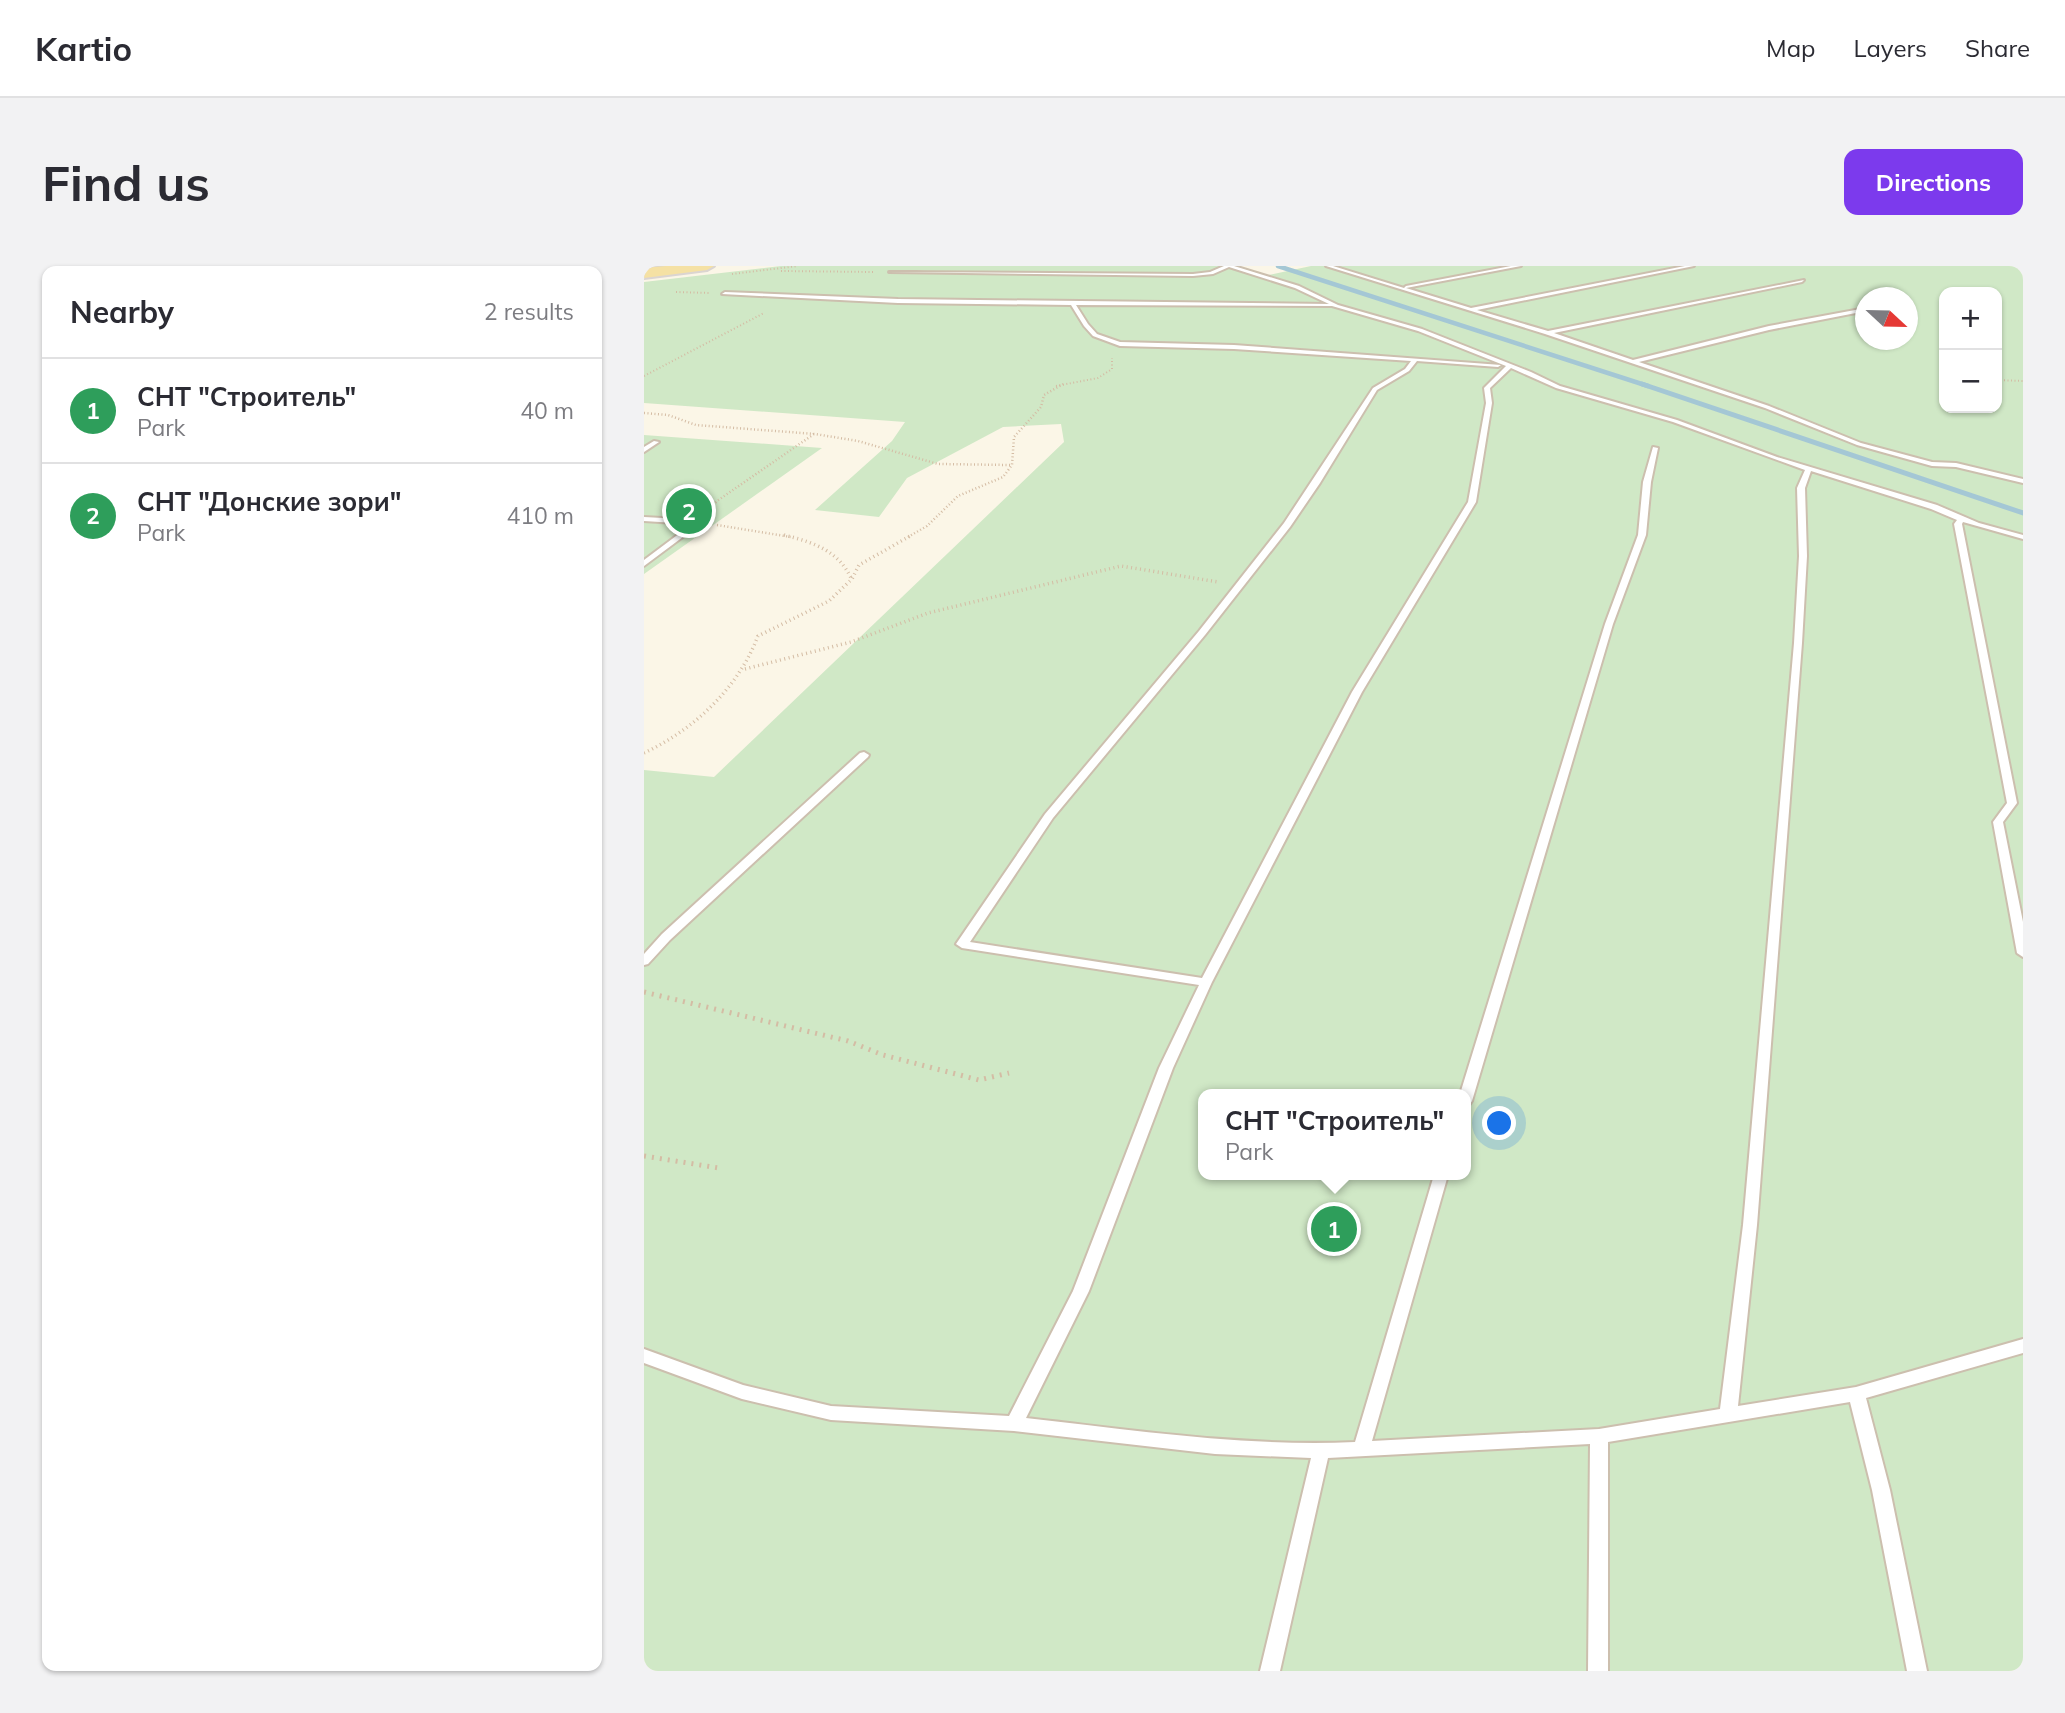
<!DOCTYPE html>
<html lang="en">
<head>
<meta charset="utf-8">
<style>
  body { margin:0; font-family:Mulish,sans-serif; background:#f2f2f3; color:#2b2b33 }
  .controls { position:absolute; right:21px; top:21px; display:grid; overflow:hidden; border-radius:14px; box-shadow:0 2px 5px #0004 }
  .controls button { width:63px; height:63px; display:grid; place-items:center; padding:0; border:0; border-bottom:2px solid #e1e1e2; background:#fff; color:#2b2b33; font:35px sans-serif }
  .compass { position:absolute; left:1211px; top:21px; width:63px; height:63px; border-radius:50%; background:#fff; box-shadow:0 2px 5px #0004; rotate:112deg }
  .you { position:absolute; left:856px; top:858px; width:24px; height:24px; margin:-18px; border:5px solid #fff; border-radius:50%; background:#1a73e8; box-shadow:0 0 0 10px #1a73e833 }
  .badge { display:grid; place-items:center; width:46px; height:46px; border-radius:50%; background:#7c3aed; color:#fff; font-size:23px; font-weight:700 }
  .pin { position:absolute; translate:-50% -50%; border:4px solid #fff; box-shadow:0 2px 7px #0006 }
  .popup { position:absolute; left:554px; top:823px; width:273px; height:91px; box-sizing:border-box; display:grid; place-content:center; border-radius:14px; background:#fff; filter:drop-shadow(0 2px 5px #0005); font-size:23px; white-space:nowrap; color:#7c7c81 }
  .popup b { font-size:26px; color:#2b2b33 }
  .popup::after { content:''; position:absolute; left:50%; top:100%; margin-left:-14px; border:14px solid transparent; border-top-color:#fff }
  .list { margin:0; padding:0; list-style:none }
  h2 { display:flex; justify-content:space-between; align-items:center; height:91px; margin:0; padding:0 28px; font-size:30px }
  h2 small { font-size:23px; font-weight:400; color:#7c7c81 }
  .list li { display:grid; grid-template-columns:46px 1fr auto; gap:21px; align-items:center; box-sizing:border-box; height:105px; padding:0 28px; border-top:2px solid #e1e1e2 }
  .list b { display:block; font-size:26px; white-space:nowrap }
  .list p { margin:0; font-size:23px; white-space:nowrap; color:#7c7c81 }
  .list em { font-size:23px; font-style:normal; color:#7c7c81 }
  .map { position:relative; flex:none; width:1379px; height:1405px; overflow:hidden; border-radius:14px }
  header { display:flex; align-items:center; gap:42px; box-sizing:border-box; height:98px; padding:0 35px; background:#fff; border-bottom:2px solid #e1e1e2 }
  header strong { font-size:33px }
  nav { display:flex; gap:38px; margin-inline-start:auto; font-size:24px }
  .intro { display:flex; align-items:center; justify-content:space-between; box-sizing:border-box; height:168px; padding:0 42px }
  h1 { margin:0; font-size:49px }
  .button { padding:18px 32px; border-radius:14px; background:#7c3aed; color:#fff; font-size:24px; font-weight:700 }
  main { display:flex; gap:42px; padding:0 42px }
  aside { flex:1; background:#fff; border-radius:14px; box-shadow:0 2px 5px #0004 }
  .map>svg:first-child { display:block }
  .green { fill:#d0e8c6; fill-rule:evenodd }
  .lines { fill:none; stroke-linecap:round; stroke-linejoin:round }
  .stream-far1 { stroke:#a4c7d5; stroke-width:4.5 }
  .stream { stroke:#a4c7d5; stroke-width:5 }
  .lane-casing { stroke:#ccbfae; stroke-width:4 }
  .primary-casing { stroke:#dbd5d1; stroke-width:4 }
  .path-far3 { stroke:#d4bca4; stroke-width:2; stroke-dasharray:1 2.5; stroke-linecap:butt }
  .path-far2 { stroke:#d4bca4; stroke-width:2.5; stroke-dasharray:1 2.5; stroke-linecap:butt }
  .path-far1 { stroke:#d4bca4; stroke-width:3.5; stroke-dasharray:1 3.5; stroke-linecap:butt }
  .path { stroke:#d4bca4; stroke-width:5; stroke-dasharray:2 6; stroke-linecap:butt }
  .lane { fill:#fff; fill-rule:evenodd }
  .primary { fill:#f5e1a4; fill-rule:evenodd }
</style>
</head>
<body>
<header>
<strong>Kartio</strong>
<nav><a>Map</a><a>Layers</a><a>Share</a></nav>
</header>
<div class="intro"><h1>Find us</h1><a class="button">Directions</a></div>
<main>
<aside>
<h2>Nearby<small>2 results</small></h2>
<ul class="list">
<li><span class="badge" style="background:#2e9e5b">1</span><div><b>СНТ &quot;Строитель&quot;</b><p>Park</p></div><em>40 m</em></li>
<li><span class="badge" style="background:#2e9e5b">2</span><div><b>СНТ &quot;Донские зори&quot;</b><p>Park</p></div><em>410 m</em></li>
</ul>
</aside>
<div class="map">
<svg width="1379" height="1405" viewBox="0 0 1379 1405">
  <rect width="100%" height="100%" fill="#fbf6e7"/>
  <path class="green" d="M137,0H587L620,10L667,0H1379V1405H0V504L70,511L420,176L417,158L359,161L263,212L235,251L171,244L248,175L261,156L0,137V16ZM1300,26H1353V142H1300ZM1222,32H1264V74H1222ZM559,828H821V909H559Z
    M0,169L178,182L0,308Z"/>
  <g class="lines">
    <path class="stream-far1" d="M634,0L1004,120"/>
    <path class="stream" d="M998,118L1379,247"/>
    <defs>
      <path id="lane" d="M580,0H590L655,20L694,39L778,63L887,106L916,120L1033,154L1133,191L1293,239L1335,257L1379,269V273L1319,256L1318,258L1373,537L1359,556L1379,656V691L1373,687L1349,556L1363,537L1310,258L1313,254L1287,243L1167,205L1161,222L1163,290L1158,377L1113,959L1094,1140L1212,1121L1379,1073V1087L1222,1132L1246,1224L1283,1405H1263L1228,1224L1206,1136L964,1176V1405H944L946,1178L684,1192L636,1405H616L667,1192L571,1188L370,1165L187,1154L98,1133L0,1097V1083L99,1119L187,1140L365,1150L429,1025L515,802L555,719L318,682L312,678L401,548L555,365L640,257L729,122L761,103L767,95L590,83L476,80L449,70L440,60L427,39L254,37L78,28L81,26L254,33L685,38L651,22L585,1L569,8L549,10L245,6L549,8L566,6ZM432,39L688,40L774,65L862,100L840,122L842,137L824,236L708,426L558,712L326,676L409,552L561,369L646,261L676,217L733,124L765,105L773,95L854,101L857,99L590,79L476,76L453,68L444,58ZM867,102L912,122L1029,156L1161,204L1153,222L1155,290L1150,377L1099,959L1076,1143L955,1163L728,1175L804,909H790L711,1176C601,1181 490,1164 382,1152L445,1025L529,802L568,716L718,426L832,236L848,137L846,122Z
        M682,0H689L760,22L762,20L867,0H877L762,22L827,42L1041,0H1050L833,44L904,65L1160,14L1158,16L910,67L989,94L1125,60L1222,42V45L1125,64L995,96L1125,140L1217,177L1288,196L1312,197L1379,213V217L1312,201L1288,200L1213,179L1121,142L901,68Z
        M10,175L15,176L0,186V181Z
        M1009,181L1014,182L1007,216L1002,269L969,358L828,835L826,838L821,840V828H816L961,358L994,269L999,216Z
        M0,251L55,254L59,256L0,300V294L48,258L0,255Z
        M220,486L225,489L224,491L26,674L4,698L0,699V688L18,668L216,487Z"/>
      <path id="primary" d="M22,0H70L63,4L0,12V2Z"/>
    </defs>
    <use href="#lane" class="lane-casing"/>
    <use href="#primary" class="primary-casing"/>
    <path class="path-far3" d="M137,5L229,6
      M88,8L154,0
      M32,26L66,27
      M0,110L120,47
      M1353,114L1379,115
      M412,120L454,112L468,103V92"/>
    <path class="path-far2" d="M0,147L24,149L52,159L171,168L214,175L294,198L367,199
      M67,242L73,235L170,168
      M73,259L147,271
      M264,271L283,260L314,230L359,211L368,199L370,171L397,141L400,129L419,118"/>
    <path class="path-far1" d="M140,269C168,276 194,284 207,312
      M101,403L207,376L284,347L477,300L574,316
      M0,487C51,463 94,422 114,370L185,335L208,313L215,299L268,269"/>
    <path class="path" d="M0,726L204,775L239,789L335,814L365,807
      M0,890L75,902"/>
    <use href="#lane" class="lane"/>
    <use href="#primary" class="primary"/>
  </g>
</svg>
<div class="controls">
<button>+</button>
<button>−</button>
</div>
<svg class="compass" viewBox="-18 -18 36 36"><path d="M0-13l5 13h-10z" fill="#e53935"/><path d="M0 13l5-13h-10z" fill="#7c7c81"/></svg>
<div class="you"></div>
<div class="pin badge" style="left:690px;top:963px;background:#2e9e5b">1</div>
<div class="popup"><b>СНТ &quot;Строитель&quot;</b>Park</div>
<div class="pin badge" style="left:45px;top:245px;background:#2e9e5b">2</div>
</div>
</main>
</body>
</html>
